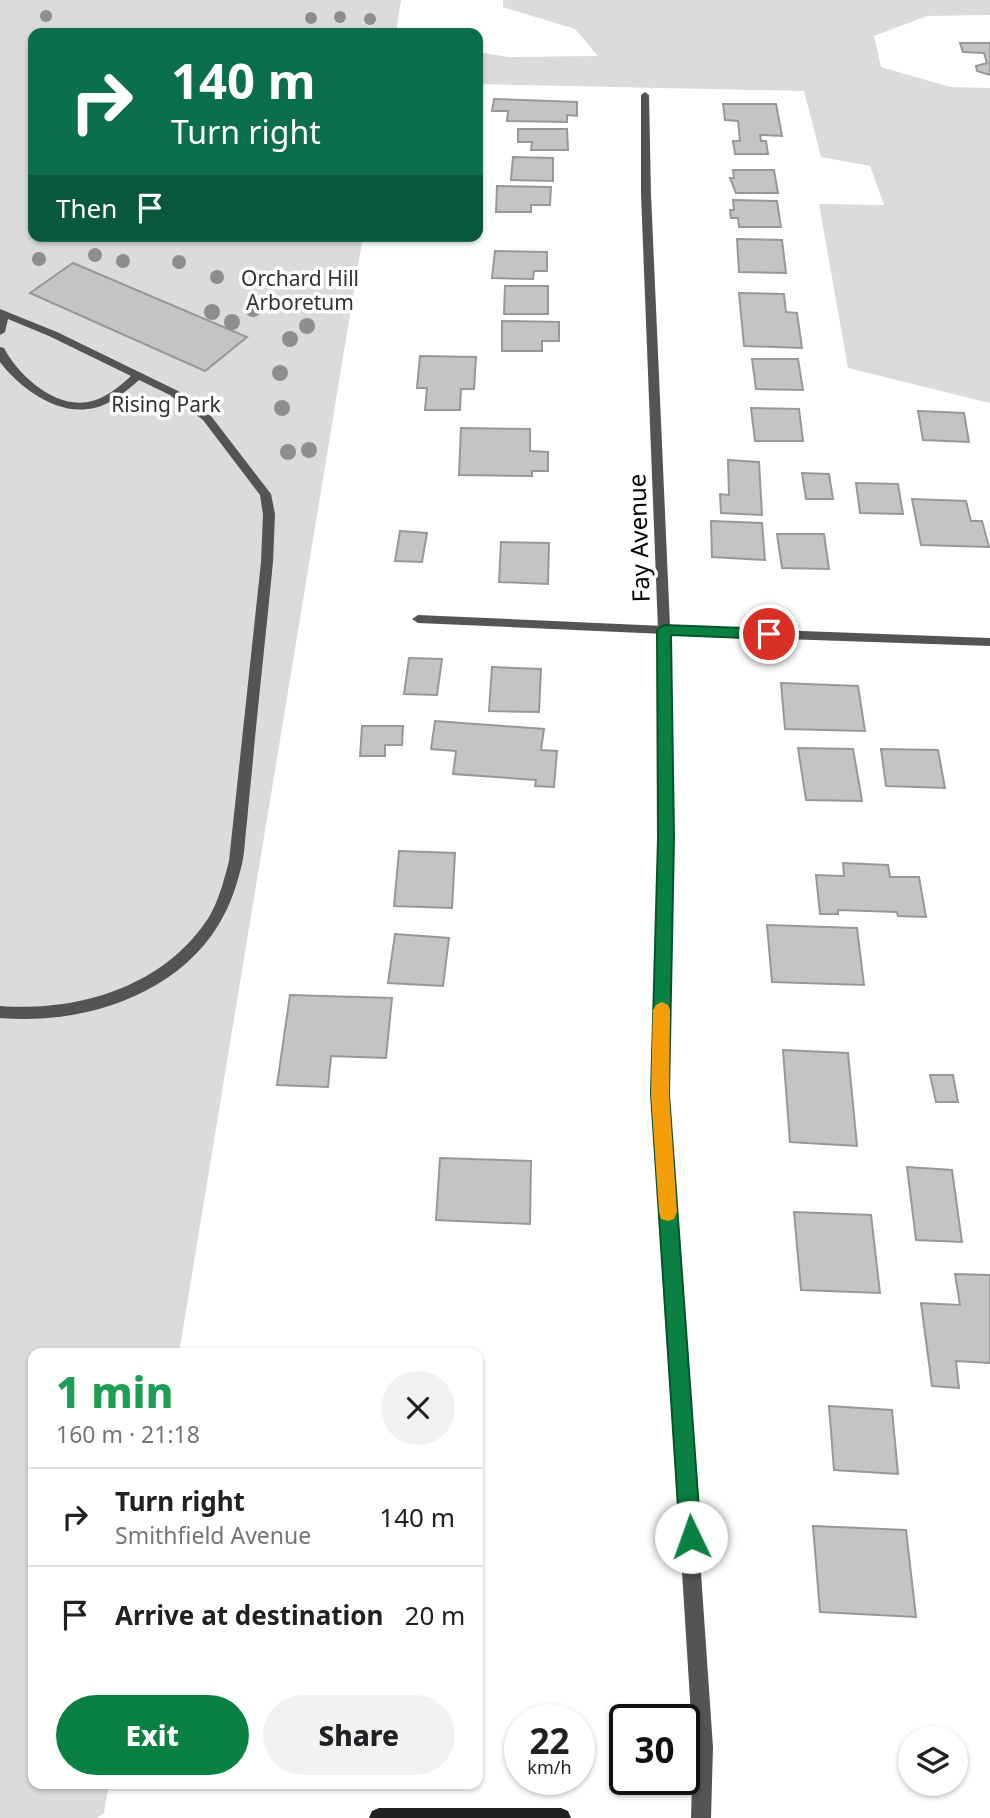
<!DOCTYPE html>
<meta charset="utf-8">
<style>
body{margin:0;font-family:"Noto Sans",sans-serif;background:#f2f2f2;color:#202124;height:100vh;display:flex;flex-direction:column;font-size:26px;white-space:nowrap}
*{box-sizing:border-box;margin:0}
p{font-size:23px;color:#757577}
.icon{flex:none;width:38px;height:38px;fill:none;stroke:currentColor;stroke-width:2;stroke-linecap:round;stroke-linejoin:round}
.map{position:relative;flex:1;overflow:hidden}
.side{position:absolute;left:28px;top:1348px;width:455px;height:441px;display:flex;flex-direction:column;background:#fff;border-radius:14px;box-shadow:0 2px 5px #0004}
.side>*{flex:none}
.top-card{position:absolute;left:28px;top:28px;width:455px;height:214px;border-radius:14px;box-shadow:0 2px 5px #0004;background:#0b6e4f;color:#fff;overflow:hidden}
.buttons{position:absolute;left:898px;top:1726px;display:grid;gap:14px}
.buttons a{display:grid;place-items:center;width:70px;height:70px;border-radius:50%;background:#fff;box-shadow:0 2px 5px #0004;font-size:35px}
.speed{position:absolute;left:504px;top:1704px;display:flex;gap:14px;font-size:35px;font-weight:700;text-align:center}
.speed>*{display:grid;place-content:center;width:91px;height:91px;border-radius:50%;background:#fff;box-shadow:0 2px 5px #0004;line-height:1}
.speed small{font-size:18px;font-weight:400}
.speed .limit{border:4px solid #111;border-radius:10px;background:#fff;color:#111}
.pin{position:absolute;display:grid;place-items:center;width:60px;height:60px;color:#fff;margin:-30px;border:4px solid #fff;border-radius:50%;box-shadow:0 2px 7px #0007}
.me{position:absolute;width:77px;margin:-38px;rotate:357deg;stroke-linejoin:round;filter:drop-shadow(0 0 5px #0008)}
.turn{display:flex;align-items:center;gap:24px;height:147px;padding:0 28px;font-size:32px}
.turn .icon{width:91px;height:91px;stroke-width:2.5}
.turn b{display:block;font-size:49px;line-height:60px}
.then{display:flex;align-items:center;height:66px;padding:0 28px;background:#0003;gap:14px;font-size:26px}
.round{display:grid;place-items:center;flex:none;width:74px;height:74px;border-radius:37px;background:#f2f2f2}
.head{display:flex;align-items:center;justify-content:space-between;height:119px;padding:0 28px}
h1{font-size:42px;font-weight:800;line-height:52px;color:#1e9e55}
.button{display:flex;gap:14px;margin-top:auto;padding:14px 28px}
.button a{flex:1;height:80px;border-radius:42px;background:#0b8043;color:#fff;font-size:28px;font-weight:800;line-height:80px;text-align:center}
.button a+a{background:#f2f2f2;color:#202124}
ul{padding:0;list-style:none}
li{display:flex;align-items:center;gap:21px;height:98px;padding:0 28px;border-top:2px solid #e0e0e0}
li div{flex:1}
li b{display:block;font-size:26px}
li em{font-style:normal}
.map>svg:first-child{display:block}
</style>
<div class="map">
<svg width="990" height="1818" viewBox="0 0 990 1818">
<rect width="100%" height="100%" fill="#fff"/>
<g fill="#dbdbdb">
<polygon points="0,0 401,0 396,33 33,33 33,236 363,236 179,1353 33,1353 33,1783 109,1783 104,1813 97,1818 0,1818"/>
<polygon points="503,0 990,0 990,15 927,16 874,36 881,67 950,87 990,88 990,403 848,368 819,204 884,205 870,166 821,157 804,91 478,84 478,52 508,57 598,56 575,29 503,7"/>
</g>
<g fill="#c4c4c4" stroke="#989898" stroke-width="2">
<polygon points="960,43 990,43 990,75 977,71 976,66 987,63 984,53 963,52"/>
<polygon points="494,99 577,102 577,116 567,115 567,122 507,121 508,111 492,111"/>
<polygon points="723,104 776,104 782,136 760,135 761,141 766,141 768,154 735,154 733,141 740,141 738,121 725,120"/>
<polygon points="518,129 567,129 568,150 531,150 532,142 518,142"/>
<polygon points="513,157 553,158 553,181 511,180"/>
<polygon points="733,170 774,170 778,193 736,193 730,178 734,178"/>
<polygon points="497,186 551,187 550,205 531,205 531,212 496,212"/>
<polygon points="733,200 777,201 781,227 739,227 738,218 731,218 730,210 734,210"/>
<polygon points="737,239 782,240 786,273 739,272"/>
<polygon points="495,251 547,252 547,271 534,271 533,279 492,278"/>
<polygon points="73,263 247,337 205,371 30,293"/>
<polygon points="505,286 548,286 548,314 504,314"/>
<polygon points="739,293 784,294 786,312 797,313 802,348 744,346"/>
<polygon points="502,321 559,322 559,341 542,341 542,351 502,351"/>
<polygon points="420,356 476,357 474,389 461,389 460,410 425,410 427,388 417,388"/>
<polygon points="752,359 798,359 803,390 756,389"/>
<polygon points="751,408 799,409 803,441 755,441"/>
<polygon points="918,411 964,413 969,442 923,440"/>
<polygon points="461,428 530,429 530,451 548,452 548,471 532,471 532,476 459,475"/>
<polygon points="728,460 759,462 762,515 721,513 720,494 729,495"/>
<polygon points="802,473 829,474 833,499 806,499"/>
<polygon points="856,483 898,484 903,514 860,513"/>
<polygon points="912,499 966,501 971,521 982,521 989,547 921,545"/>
<polygon points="711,521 762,523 765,560 712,557"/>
<polygon points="400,531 427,533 422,562 395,561"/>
<polygon points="777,534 824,534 829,569 782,568"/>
<polygon points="501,542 549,543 548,584 499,582"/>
<polygon points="409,658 442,659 437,695 404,694"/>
<polygon points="492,667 541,669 539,712 489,711"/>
<polygon points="781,683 858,686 865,731 785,729"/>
<polygon points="435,721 544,729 541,750 557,751 554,787 535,786 536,780 453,774 456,751 431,749"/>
<polygon points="362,726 403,726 402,745 385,745 385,756 360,756"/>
<polygon points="798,748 853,749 862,801 806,800"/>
<polygon points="881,749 938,750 945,788 886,786"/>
<polygon points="399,851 455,853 452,908 394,906"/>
<polygon points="843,863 888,865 890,877 919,877 926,917 898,916 897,912 838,910 838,914 820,914 816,875 844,876"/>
<polygon points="767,925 857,928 864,985 772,982"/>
<polygon points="395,934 449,938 443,986 388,983"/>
<polygon points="290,995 392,998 386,1058 331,1056 328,1087 277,1085"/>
<polygon points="783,1050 848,1053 857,1146 790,1142"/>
<polygon points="930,1075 953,1075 958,1102 936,1102"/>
<polygon points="440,1158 531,1161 530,1224 436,1220"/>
<polygon points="907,1167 952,1170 962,1242 916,1240"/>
<polygon points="794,1212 871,1215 880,1293 801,1290"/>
<polygon points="955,1274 990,1275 990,1363 956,1361 959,1388 932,1386 921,1303 960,1305"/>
<polygon points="829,1406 892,1410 898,1474 834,1470"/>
<polygon points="813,1526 906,1530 916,1617 820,1612"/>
</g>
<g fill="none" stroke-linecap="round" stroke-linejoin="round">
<g fill="#545454" fill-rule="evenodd">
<path d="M0,309l57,23 121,59 33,25 60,78 4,20 -2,48c-6,62 -13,124 -19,186 -2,25 -5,49 -7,74 -2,14 -2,29 -5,42 -5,21 -12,42 -23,60 -44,73 -139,101 -219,94v-12c78,6 164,-19 209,-89 10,-17 15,-37 20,-56l32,-299 2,-48 -3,-19 -57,-75 -33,-25 -31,-15c-15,13 -31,27 -51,29 -34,5 -70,-23 -88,-47v-15l4,1c14,27 50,60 84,54 17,-3 31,-15 43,-26l-82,-40 -41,-17 -3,13 -5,3z"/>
<polygon points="418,615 664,626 670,630 664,634 418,623 412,619"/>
</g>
<polygon fill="#545454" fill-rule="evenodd" points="645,92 649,95 651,194 670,626 990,638 990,646 670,635 673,838 668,1094 713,1747 711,1818 691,1818 693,1747 652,1094 659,838 658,630 641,194 641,95"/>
<polygon fill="#212121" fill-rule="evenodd" points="379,1808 561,1808 568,1811 571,1818 369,1818 372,1811"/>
</g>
<g fill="#8e8e8e">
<circle cx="46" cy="16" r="6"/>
<circle cx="340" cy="17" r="6"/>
<circle cx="311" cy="18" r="6"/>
<circle cx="370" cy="19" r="6"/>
<circle cx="95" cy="255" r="7"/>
<circle cx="39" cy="259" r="7"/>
<circle cx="123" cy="261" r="7"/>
<circle cx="179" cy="262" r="7"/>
<circle cx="217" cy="277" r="7"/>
<circle cx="253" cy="309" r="8"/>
<circle cx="212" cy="312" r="8"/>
<circle cx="232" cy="322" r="8"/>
<circle cx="307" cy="326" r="8"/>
<circle cx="290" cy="339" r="8"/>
<circle cx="280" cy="373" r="8"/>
<circle cx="282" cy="408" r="8"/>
<circle cx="309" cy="450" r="8"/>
<circle cx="288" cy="452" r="8"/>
</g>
<polygon fill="#0b8043" stroke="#07532c" stroke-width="2" points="664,625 769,629 776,634 769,639 671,635 674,838 669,1094 701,1537 698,1545 691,1548 683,1545 680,1537 651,1094 658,838 657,630"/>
<polygon fill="#f59e0b" points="662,1002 668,1005 670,1010 669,1094 677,1212 674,1219 668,1221 661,1219 659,1212 651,1094 653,1010 656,1005"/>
<g text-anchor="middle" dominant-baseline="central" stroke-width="7" stroke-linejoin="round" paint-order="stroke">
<g font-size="21" fill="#323232" stroke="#fff">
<text x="300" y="278">Orchard Hill<tspan x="300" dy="24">Arboretum</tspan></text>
<text x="166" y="404">Rising Park</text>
</g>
<g font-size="24" fill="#000" stroke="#fff">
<text transform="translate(638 538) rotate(-92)">Fay Avenue</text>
</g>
</g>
</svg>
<div class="buttons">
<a><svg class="icon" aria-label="layers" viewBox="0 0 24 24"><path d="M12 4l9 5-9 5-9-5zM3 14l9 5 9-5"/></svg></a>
</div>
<div class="speed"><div>22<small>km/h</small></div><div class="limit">30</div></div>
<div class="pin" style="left:769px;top:634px;background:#d93025"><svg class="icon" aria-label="arrive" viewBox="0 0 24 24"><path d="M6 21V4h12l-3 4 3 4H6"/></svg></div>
<svg class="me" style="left:691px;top:1537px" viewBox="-20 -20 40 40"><circle r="19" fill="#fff"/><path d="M0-13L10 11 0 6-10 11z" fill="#0b8043"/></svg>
<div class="top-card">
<div class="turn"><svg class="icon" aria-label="right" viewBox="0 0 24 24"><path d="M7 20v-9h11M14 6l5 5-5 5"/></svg><div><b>140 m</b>Turn right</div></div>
<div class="then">Then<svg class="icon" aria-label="arrive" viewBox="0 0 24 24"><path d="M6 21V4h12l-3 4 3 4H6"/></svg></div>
</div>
<section class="side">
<div class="head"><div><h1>1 min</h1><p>160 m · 21:18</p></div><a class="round"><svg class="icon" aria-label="close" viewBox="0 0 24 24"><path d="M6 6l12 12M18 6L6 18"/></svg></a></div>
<ul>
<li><svg class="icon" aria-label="right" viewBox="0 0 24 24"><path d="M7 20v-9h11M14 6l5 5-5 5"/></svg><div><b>Turn right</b><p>Smithfield Avenue</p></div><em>140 m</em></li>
<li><svg class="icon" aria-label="arrive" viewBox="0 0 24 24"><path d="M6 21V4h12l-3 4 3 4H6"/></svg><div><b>Arrive at destination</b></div><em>20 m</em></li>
</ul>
<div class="button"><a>Exit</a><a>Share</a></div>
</section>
</div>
